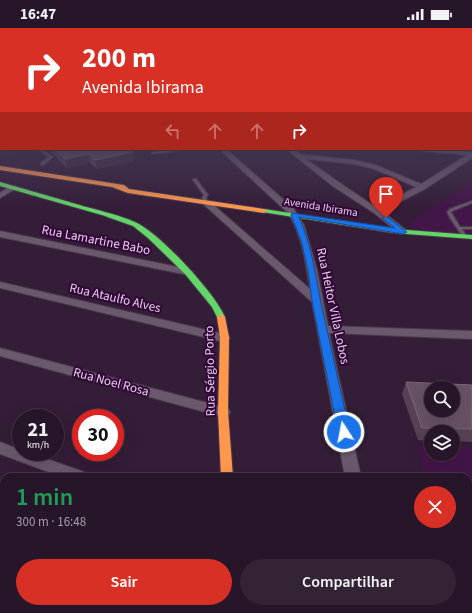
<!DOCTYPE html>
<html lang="pt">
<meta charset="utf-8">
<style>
body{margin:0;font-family:"Source Sans 3",sans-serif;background:#332335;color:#f1f3f6;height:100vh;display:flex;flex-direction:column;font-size:15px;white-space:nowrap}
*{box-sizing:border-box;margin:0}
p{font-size:13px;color:#a49fa8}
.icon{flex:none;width:22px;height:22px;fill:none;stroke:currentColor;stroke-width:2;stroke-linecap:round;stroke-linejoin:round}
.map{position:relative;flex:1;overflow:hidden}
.panel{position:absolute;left:0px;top:445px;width:472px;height:140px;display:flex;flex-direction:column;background:#271629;border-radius:12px 12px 0 0;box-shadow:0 4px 16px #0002,0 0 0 1px #433546}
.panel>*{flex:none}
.banner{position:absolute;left:0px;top:0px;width:472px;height:122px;box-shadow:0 4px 16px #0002,0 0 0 1px #433546;background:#d93025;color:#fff;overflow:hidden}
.fabs{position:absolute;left:424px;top:353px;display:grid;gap:8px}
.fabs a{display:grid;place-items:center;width:36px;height:36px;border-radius:50%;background:#271629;box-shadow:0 4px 16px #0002,0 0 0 1px #433546;font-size:20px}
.speed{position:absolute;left:12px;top:381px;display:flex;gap:8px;font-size:20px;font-weight:700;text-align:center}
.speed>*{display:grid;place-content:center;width:52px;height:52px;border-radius:50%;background:#271629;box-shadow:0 4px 16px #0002,0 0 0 1px #433546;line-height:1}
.speed small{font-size:10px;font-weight:400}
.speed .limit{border:6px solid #d22;background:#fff;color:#111}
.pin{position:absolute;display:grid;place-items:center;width:34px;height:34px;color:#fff;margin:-41px -17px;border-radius:50% 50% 50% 0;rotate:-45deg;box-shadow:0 0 4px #0007}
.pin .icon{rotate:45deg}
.me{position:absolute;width:44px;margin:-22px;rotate:349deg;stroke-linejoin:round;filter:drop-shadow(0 0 3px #0008)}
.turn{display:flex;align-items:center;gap:14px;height:84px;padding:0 16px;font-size:18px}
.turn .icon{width:52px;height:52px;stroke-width:2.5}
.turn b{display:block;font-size:28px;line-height:34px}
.lanes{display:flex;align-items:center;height:38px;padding:0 16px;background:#0003;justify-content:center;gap:20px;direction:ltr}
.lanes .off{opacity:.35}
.round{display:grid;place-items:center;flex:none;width:42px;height:42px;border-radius:21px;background:#332335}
.overview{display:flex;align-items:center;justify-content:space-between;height:68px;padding:0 16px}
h1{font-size:24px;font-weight:600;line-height:30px;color:#1e9e55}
.cta{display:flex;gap:8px;margin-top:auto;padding:8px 16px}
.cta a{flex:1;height:46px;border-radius:24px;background:#d93025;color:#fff;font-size:16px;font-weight:600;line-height:46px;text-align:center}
.cta a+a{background:#332335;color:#f1f3f6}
.status{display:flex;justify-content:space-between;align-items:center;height:28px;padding:0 20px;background:#271629;direction:ltr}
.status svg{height:11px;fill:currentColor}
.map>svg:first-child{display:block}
</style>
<div class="status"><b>16:47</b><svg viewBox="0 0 49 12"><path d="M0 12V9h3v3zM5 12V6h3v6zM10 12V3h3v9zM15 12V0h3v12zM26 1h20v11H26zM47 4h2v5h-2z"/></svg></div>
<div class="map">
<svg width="472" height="585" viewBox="0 0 472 585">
<rect width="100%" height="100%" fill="#341d37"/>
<g fill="#421648">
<polygon points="472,154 472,206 446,205 412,200 410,195 413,192"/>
<polygon points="417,417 431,418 431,426 453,426 453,418 472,419 472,518 468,518 468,449 425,449"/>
</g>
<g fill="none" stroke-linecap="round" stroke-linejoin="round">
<g stroke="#4b384e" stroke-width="2.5">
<g id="lane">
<polygon points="37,121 41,121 53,129 43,137 41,137 41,135 49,129"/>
<polygon points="176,121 185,121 183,122 153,126 151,125 153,124"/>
<polygon points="194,151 196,151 208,167 206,170 208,175 207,176 204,175 202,170 204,167 193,152"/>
<polygon points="472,173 472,175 452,183 451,184 460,199 472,199 472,201 462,201 467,209 465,210 463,209 450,190 447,184 450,181"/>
</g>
</g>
<g stroke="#4b384e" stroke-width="2">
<g id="street">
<rect x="471" y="106" width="1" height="4"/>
<path d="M219,121h7l68,60 10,16 13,45 11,56 144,5v8l-143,-6 32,144h-16l-33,-175 -110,-99 1,-2h6l101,88c-4,-25 -8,-54 -22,-76z"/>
<path d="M286,121h7l7,5 54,6 22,5 45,19 46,-29 -48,-4 -3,-2h24l32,3v6l-47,31 -43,22 24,19 1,2 -1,2h-6l-26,-21 -40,-26zM306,131l48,5 20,5 42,18 -39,21 -37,-25z"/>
<polygon points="10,158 16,158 17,160 0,170 0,165"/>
<polygon points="0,203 188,241 193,244 188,247 0,209"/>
<polygon points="0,254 224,306 228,307 230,310 228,313 224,314 0,260"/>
<polygon points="0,320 223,379 228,380 230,384 228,388 223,389 0,328"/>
<polygon points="0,414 21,422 21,424 27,424 84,444 87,449 62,449 0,426"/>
<polygon points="8,581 29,581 28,585 7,585"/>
</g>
</g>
<g stroke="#4b384e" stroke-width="2">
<g id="fast">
<path d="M0,154c25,7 51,15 76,22 20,6 41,10 61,19 24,12 77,69 88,94l-1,2h-6l-6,-12 -27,-33 -37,-36 -15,-12 -31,-11 -102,-29z"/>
<polygon points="264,181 394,201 472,207 472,211 394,205 262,184 261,183"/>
</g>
</g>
<g stroke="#4b384e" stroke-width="2">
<g id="slow">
<polygon points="0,138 124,157 129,161 264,181 267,183 264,185 128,165 112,159 0,142"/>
<polygon points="221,286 225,289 229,309 228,384 233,449 221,449 218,384 220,309 217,289"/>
</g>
</g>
<use href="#lane" fill="#6a586c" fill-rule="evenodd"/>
<use href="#street" fill="#6a586c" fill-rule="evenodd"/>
<use href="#fast" fill="#63d668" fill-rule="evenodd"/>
<use href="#slow" fill="#ff974d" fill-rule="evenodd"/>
</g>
<g fill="#574255">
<polygon points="48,121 129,121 134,133 97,141 90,135 67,140"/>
<polygon points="406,354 472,357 472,414 453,413 453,404 431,404 431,413 418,412 402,366"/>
</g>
<g fill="#422d42">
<polygon points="133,124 134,133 97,141 95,132"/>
<polygon points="89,126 90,135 67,140 65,131"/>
</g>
<g fill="#675265" stroke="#7b657a" fill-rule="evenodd">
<polygon points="55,121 129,121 133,124 95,132 89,126 65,131"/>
<path d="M406,354l66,3v44l-50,-1zM431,360h22v22h-22z"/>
</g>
<linearGradient id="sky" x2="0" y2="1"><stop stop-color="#1d101e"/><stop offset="0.55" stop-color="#4a405e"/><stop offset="1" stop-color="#4a405e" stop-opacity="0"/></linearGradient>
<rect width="472" height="181" fill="url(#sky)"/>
<path fill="#1a73e8" stroke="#114b97" d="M292,185l103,15 -12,-9 -1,-1 4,-2 21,16 -4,2 -104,-17c13,30 16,56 22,86 10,44 19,86 29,129l-2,4 -4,1 -4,-1 -2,-4 -26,-131 -4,-31 -7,-30 -10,-25z"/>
<g text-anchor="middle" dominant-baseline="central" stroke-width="4" stroke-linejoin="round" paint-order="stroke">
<g font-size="11" fill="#e8ceeb" stroke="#310738">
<text transform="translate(321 179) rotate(9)">Avenida Ibirama</text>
</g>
<g font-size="13" fill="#e8ceeb" stroke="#310738">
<text transform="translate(96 212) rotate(11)">Rua Lamartine Babo</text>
<text transform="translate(115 270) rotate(13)">Rua Ataulfo Alves</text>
<text transform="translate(333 278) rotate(78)">Rua Heitor Villa Lobos</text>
<text transform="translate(210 343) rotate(-91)">Rua Sérgio Porto</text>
<text transform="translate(111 354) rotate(15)">Rua Noel Rosa</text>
</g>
</g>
</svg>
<div class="fabs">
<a><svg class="icon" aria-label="search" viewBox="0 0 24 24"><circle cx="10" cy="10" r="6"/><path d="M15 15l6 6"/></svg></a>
<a><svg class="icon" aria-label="layers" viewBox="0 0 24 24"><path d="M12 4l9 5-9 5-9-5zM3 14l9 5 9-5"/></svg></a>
</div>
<div class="speed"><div>21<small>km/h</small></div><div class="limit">30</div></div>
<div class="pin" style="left:386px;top:190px;background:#d93025"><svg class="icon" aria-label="arrive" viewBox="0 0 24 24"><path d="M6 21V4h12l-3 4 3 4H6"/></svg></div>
<svg class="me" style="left:344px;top:404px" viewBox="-20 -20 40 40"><circle r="17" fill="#1a73e8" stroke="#fff" stroke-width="3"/><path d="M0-11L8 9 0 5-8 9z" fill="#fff"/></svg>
<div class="banner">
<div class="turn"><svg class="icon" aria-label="right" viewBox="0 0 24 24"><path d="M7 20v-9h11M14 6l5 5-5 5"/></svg><div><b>200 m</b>Avenida Ibirama</div></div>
<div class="lanes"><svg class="icon off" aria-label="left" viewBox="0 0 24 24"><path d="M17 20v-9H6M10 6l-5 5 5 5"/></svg><svg class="icon off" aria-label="ahead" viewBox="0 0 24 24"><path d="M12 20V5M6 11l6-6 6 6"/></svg><svg class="icon off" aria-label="ahead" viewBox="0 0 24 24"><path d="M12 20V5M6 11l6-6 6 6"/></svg><svg class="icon" aria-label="right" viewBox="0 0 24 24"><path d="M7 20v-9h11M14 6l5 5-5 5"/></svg></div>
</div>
<section class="panel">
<div class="overview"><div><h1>1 min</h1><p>300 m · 16:48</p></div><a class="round" style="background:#d93025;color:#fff"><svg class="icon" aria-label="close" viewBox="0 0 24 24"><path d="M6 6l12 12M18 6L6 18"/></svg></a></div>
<div class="cta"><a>Sair</a><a>Compartilhar</a></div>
</section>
</div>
